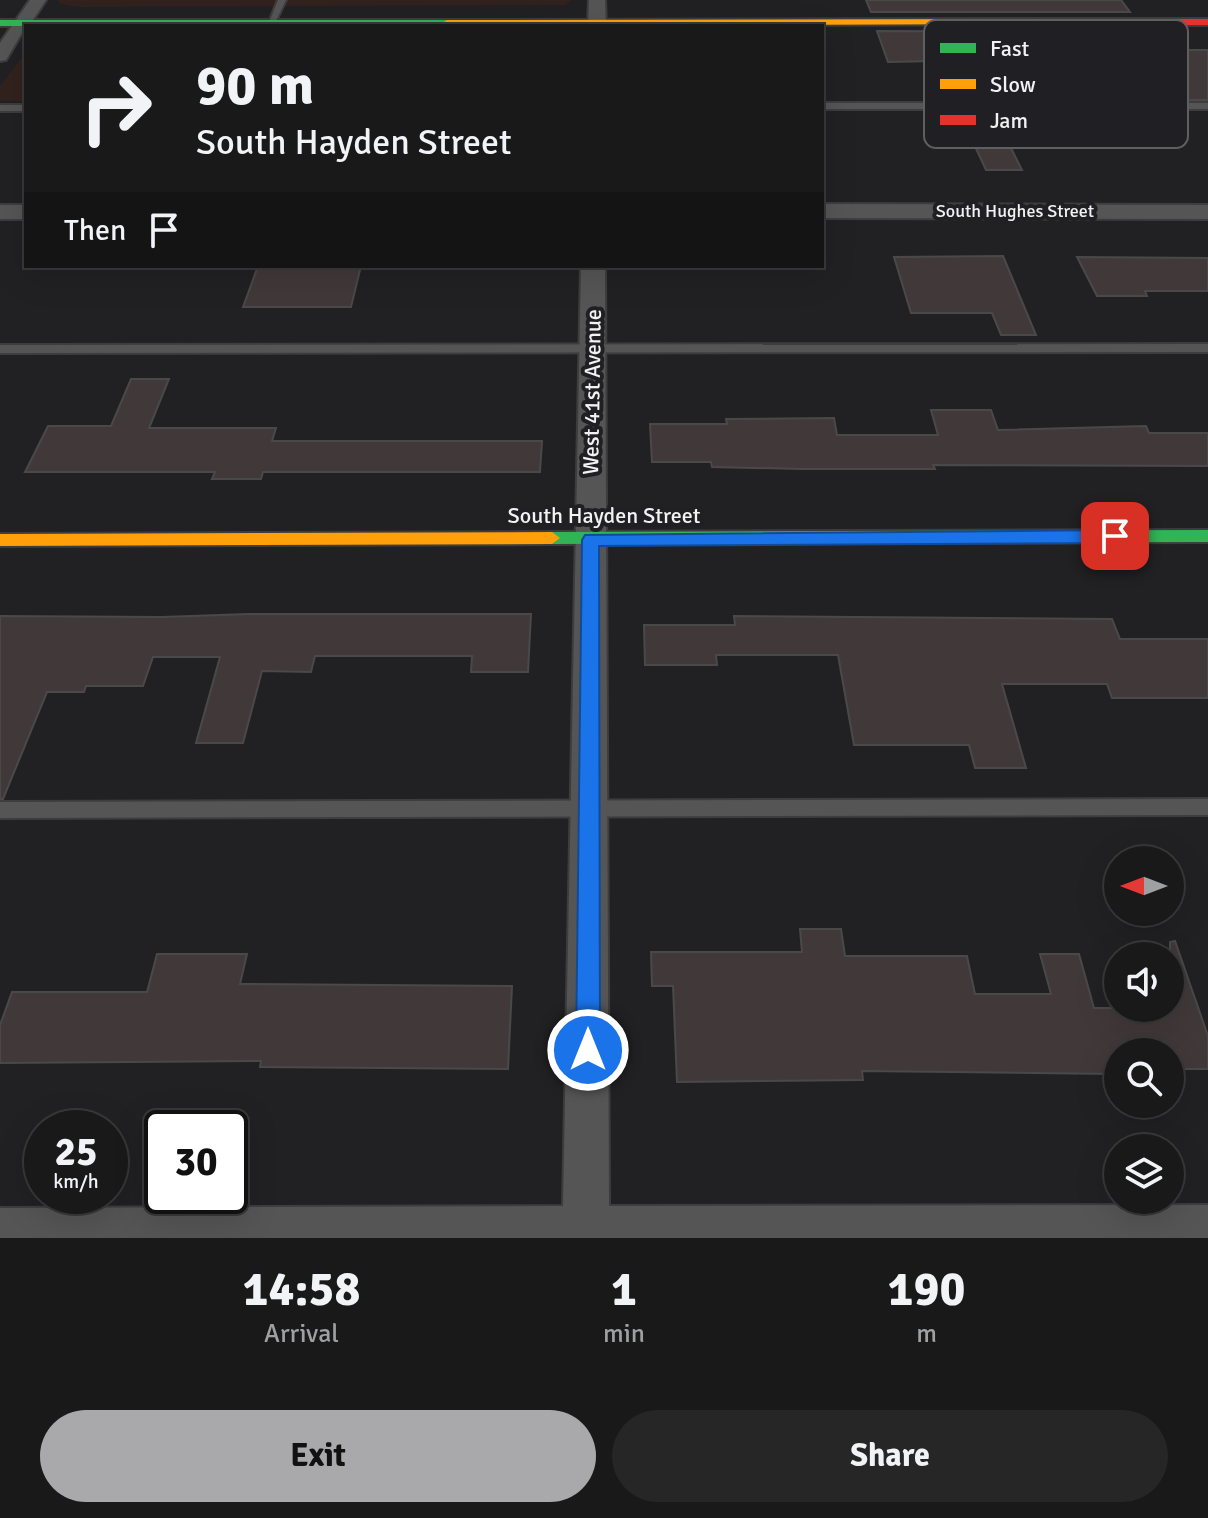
<!DOCTYPE html>
<style>
body{margin:0;font-family:Signika,sans-serif;background:#262627;color:#f1f3f6;height:100vh;display:flex;flex-direction:column;font-size:30px;white-space:nowrap}
*{box-sizing:border-box;margin:0}
p{font-size:26px;color:#9fa0a2}
.icon{flex:none;width:44px;height:44px;fill:none;stroke:currentColor;stroke-width:2;stroke-linecap:round;stroke-linejoin:round}
.map{position:relative;height:1238px;overflow:hidden}
.side{display:flex;flex-direction:column;background:#19191a;flex:1}
.side>*{flex:none}
.top-card{position:absolute;left:24px;top:24px;width:800px;height:244px;border-radius:0px;box-shadow:0 8px 32px #0002,0 0 0 2px #373839;background:#19191a;color:#f1f3f6;overflow:hidden}
.needle{width:52px;rotate:270deg}
.controls{position:absolute;left:1104px;top:846px;display:grid;gap:16px}
.controls a{display:grid;place-items:center;width:80px;height:80px;border-radius:50%;background:#19191a;box-shadow:0 8px 32px #0002,0 0 0 2px #373839;font-size:40px}
.speed{position:absolute;left:24px;top:1110px;display:flex;gap:16px;font-size:40px;font-weight:700;text-align:center}
.speed>*{display:grid;place-content:center;width:104px;height:104px;border-radius:50%;background:#19191a;box-shadow:0 8px 32px #0002,0 0 0 2px #373839;line-height:1}
.speed small{font-size:20px;font-weight:400}
.speed .limit{border:4px solid #111;border-radius:12px;background:#fff;color:#111}
.pin{position:absolute;display:grid;place-items:center;width:68px;height:68px;color:#fff;margin:-34px;border-radius:16px;box-shadow:0 4px 12px #0006}
.me{position:absolute;width:88px;margin:-44px;rotate:0deg;stroke-linejoin:round;filter:drop-shadow(0 0 6px #0008)}
.turn{display:flex;align-items:center;gap:28px;height:168px;padding:0 40px;font-size:36px}
.turn .icon{width:104px;height:104px;stroke-width:2.5}
.turn b{display:block;font-size:56px;line-height:68px}
.then{display:flex;align-items:center;height:76px;padding:0 40px;background:#0003;gap:16px;font-size:30px}
.eta{display:flex;justify-content:space-evenly;align-items:center;height:136px;text-align:center}
.eta b{font-size:48px;font-weight:700;line-height:56px}
.cta{display:flex;gap:16px;margin-top:auto;padding:16px 40px}
.cta a{flex:1;height:92px;border-radius:48px;background:#a9a8ab;color:#111;font-size:32px;font-weight:700;line-height:92px;text-align:center}
.cta a+a{background:#262627;color:#f1f3f6}
.map>svg:first-child{display:block}
</style>
<div class="map">
<svg width="1208" height="1238" viewBox="0 0 1208 1238">
<rect width="100%" height="100%" fill="#212123"/>
<g fill="#32221e">
<polygon points="58,0 572,0 566,5 77,7 60,4"/>
<polygon points="26,52 26,101 0,101 0,86"/>
</g>
<g fill="#413939" stroke="#4a494a" stroke-width="2">
<polygon points="866,0 1121,0 1130,12 871,12"/>
<polygon points="877,31 1145,32 1159,50 1208,50 1208,100 1179,100 1157,70 1039,68 1034,59 888,62"/>
<polygon points="972,140 1007,140 1022,170 986,170"/>
<polygon points="1003,256 1036,335 1001,335 992,313 911,313 894,257"/>
<polygon points="1077,257 1208,258 1208,291 1145,291 1147,296 1097,296"/>
<polygon points="258,266 361,266 351,307 243,307"/>
<polygon points="131,379 169,379 149,428 276,428 272,441 542,441 540,472 263,472 261,479 212,479 215,472 25,472 48,426 111,426"/>
<polygon points="931,410 991,410 998,430 1146,426 1149,433 1208,433 1208,466 933,465 935,469 802,469 712,467 711,462 652,462 650,424 727,424 726,419 834,418 837,435 938,435"/>
<polygon points="248,614 531,614 528,672 471,672 472,656 315,656 311,672 262,671 243,743 196,743 220,657 153,657 143,686 86,686 84,692 47,692 3,799 0,799 0,616 162,617"/>
<polygon points="734,616 1112,619 1120,639 1208,639 1208,698 1112,698 1107,684 1002,684 1026,768 975,768 969,745 854,745 838,655 716,655 717,665 645,665 644,625 735,625"/>
<polygon points="800,929 841,929 845,956 967,956 975,994 1051,994 1040,954 1079,954 1094,1008 1170,1008 1170,942 1175,941 1208,1036 1208,1069 1170,1069 1170,1052 1118,1052 1118,1069 1112,1069 1113,1074 862,1071 863,1080 677,1082 673,986 652,986 651,952 802,952"/>
<polygon points="157,954 247,954 240,984 512,986 508,1069 260,1067 261,1061 0,1063 0,1025 12,992 147,992"/>
</g>
<g fill="none" stroke-linecap="round" stroke-linejoin="round">
<g stroke="#3d3c3e" stroke-width="4">
<g id="lane">
<polygon points="278,0 286,0 274,25 268,25"/>
<rect x="822" y="103" width="386" height="6"/>
<rect x="0" y="105" width="26" height="6"/>
<polygon points="1208,344 1208,352 0,353 0,345"/>
<polygon points="1208,799 1208,815 0,818 0,802"/>
</g>
</g>
<g stroke="#3d3c3e" stroke-width="4">
<g id="street">
<polygon points="30,0 46,0 29,26 26,26 6,60 0,61 0,43"/>
<polygon points="589,0 605,0 606,26 588,26"/>
<polygon points="822,204 1208,205 1208,219 822,218"/>
<rect x="0" y="205" width="26" height="14"/>
<polygon points="581,266 605,266 609,1206 1208,1205 1208,1238 0,1238 0,1208 563,1206"/>
</g>
</g>
<g stroke="#3d3c3e" stroke-width="4">
<g id="fast">
<polygon points="0,20 447,20 452,23 447,26 0,26"/>
<polygon points="1208,530 1208,542 552,544 544,538 552,532"/>
</g>
</g>
<g stroke="#3d3c3e" stroke-width="4">
<g id="slow">
<polygon points="1041,19 1044,20 1044,24 447,26 442,23 447,20"/>
<polygon points="552,532 560,538 552,544 0,546 0,534"/>
</g>
</g>
<g stroke="#3d3c3e" stroke-width="4">
<polygon id="jam" points="1208,19 1208,25 1041,25 1036,22 1041,19"/>
</g>
<use href="#lane" fill="#555556" fill-rule="evenodd"/>
<use href="#street" fill="#555556" fill-rule="evenodd"/>
<use href="#fast" fill="#30b455" fill-rule="evenodd"/>
<use href="#slow" fill="#ff9f0a" fill-rule="evenodd"/>
<use href="#jam" fill="#e5322d" fill-rule="evenodd"/>
</g>
<polygon fill="#1a73e8" stroke="#114b97" stroke-width="2" points="1115,530 1124,536 1115,543 599,546 600,1050 597,1058 588,1062 579,1058 576,1050 582,540 585,535"/>
<g text-anchor="middle" dominant-baseline="central" stroke-width="8" stroke-linejoin="round" paint-order="stroke">
<g font-size="18" fill="#f2f1f4" stroke="#202024">
<text x="1015" y="211">South Hughes Street</text>
</g>
<g font-size="22" fill="#f2f1f4" stroke="#202024">
<text transform="translate(592 392) rotate(-89)">West 41st Avenue</text>
<text x="604" y="515">South Hayden Street</text>
</g>
</g>
<rect x="924" y="20" width="264" height="128" rx="12" fill="#202024" stroke="#5f5f62" stroke-width="2"/>
<rect x="940" y="43" width="36" height="10" fill="#30b455"/>
<rect x="940" y="79" width="36" height="10" fill="#ff9f0a"/>
<rect x="940" y="115" width="36" height="10" fill="#e5322d"/>
<g font-size="22" fill="#f2f1f4">
<text x="990" y="56">Fast</text>
<text x="990" y="92">Slow</text>
<text x="990" y="128">Jam</text>
</g>
</svg>
<div class="controls">
<a><svg class="needle" viewBox="-14 -14 28 28"><path d="M0-13l5 13h-10z" fill="#e53935"/><path d="M0 13l5-13h-10z" fill="#9fa0a2"/></svg></a>
<a><svg class="icon" aria-label="sound" viewBox="0 0 24 24"><path d="M4 9h4l5-4v14l-5-4H4zM17 9q2 3 0 6"/></svg></a>
<a><svg class="icon" aria-label="search" viewBox="0 0 24 24"><circle cx="10" cy="10" r="6"/><path d="M15 15l6 6"/></svg></a>
<a><svg class="icon" aria-label="layers" viewBox="0 0 24 24"><path d="M12 4l9 5-9 5-9-5zM3 14l9 5 9-5"/></svg></a>
</div>
<div class="speed"><div>25<small>km/h</small></div><div class="limit">30</div></div>
<div class="pin" style="left:1115px;top:536px;background:#d93025"><svg class="icon" aria-label="arrive" viewBox="0 0 24 24"><path d="M6 21V4h12l-3 4 3 4H6"/></svg></div>
<svg class="me" style="left:588px;top:1050px" viewBox="-20 -20 40 40"><circle r="17" fill="#1a73e8" stroke="#fff" stroke-width="3"/><path d="M0-11L8 9 0 5-8 9z" fill="#fff"/></svg>
<div class="top-card">
<div class="turn"><svg class="icon" aria-label="right" viewBox="0 0 24 24"><path d="M7 20v-9h11M14 6l5 5-5 5"/></svg><div><b>90 m</b>South Hayden Street</div></div>
<div class="then">Then<svg class="icon" aria-label="arrive" viewBox="0 0 24 24"><path d="M6 21V4h12l-3 4 3 4H6"/></svg></div>
</div>
</div>
<section class="side">
<div class="eta">
<div><b>14:58</b><p>Arrival</p></div>
<div><b>1</b><p>min</p></div>
<div><b>190</b><p>m</p></div>
</div>
<div class="cta"><a>Exit</a><a>Share</a></div>
</section>
